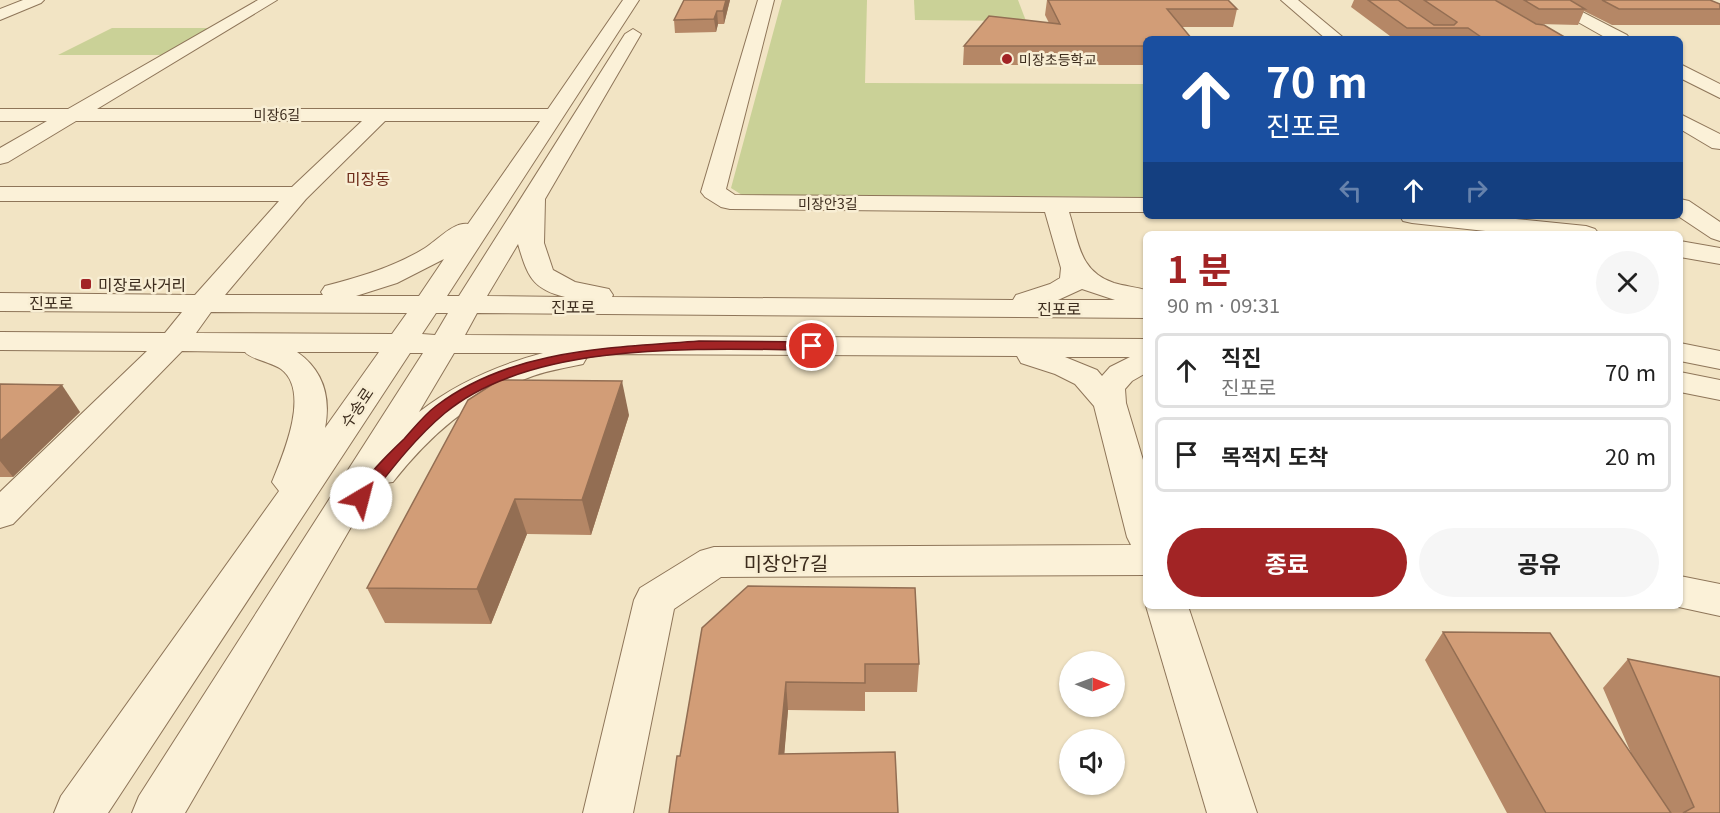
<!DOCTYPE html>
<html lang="ko">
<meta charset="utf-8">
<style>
body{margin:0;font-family:Georgia,"Noto Sans KR",serif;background:#f6f6f6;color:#222;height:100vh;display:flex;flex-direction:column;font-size:22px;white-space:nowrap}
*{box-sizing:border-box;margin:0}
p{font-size:20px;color:#767676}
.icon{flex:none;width:33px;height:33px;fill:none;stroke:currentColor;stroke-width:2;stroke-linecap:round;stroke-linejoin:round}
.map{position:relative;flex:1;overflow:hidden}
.panel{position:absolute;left:1143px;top:231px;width:540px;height:378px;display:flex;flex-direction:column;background:#fff;border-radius:9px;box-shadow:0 2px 4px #0004}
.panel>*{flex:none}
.hud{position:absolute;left:1143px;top:36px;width:540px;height:183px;border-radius:9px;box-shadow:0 2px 4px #0004;background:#1a4fa0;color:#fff;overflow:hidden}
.needle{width:39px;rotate:91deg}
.controls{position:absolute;left:1059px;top:651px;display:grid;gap:12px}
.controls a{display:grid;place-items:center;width:66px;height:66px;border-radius:50%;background:#fff;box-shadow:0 2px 4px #0004;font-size:30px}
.pin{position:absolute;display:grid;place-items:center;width:51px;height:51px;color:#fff;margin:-26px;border:3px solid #fff;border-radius:50%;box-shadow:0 2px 6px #0007}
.me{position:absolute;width:66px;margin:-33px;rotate:37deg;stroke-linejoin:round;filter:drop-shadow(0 0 4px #0008)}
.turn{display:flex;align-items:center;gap:21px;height:126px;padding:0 24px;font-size:27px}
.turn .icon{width:78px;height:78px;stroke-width:2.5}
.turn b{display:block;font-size:42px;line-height:51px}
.lanes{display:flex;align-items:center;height:57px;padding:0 24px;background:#0003;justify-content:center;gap:30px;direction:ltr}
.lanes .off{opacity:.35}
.round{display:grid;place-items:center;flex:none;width:63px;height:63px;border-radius:32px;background:#f6f6f6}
.overview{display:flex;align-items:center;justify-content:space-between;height:102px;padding:0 24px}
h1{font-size:36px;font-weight:700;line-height:45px;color:#a22425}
.cta{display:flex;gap:12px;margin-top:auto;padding:12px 24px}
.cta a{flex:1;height:69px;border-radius:36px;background:#a22425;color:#fff;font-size:24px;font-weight:700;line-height:69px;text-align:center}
.cta a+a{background:#f6f6f6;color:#222}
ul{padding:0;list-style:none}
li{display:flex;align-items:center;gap:18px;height:75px;margin:0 12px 9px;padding:0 12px;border:3px solid #e0e0e0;border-radius:9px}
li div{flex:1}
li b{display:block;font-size:22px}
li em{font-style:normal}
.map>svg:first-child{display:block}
</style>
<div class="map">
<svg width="1720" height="813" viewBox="0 0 1720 813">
<rect width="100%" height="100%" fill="#f2e4c4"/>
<g fill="#cad197">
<polygon points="782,0 867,0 865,83 1146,84 1146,197 742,195 731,188"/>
<polygon points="914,0 1018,0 1026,21 915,20"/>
<polygon points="112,28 212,28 164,55 58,55"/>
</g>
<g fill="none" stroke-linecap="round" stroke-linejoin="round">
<g stroke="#8e7559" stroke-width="2">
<g id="minor">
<polygon points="23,0 44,0 41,3 0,20 0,9"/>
<path d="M258,0h19l-180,109h451l75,-109h16l-192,296h12l166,-262 8,-5 8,5 -96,165 -1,44 9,27 22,12 34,7 4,6 -1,2 401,3 3,-5 34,-11 10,-6 1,-10 -16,-56 -315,-3 -9,-2 -16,-10 -4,-5 57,-192h16l-48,189 9,6 411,3v14h-77c10,31 10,59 45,71 10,3 21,4 32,7v28l-669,-5 -12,22 681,4v34l-14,8 -7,8 1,14 20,67v105l-425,2 -47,32 -41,204h-50l51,-213 6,-12 60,-37 14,-4 417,-2 -4,-8 -33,-131 -19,-22 -20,-10 -34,-11 -4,-7 -432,-2 2,3 -4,7c-19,4 -39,7 -58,15 -55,21 -96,57 -132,103l-17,2 -191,329h-53l7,-17 284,-443h-13l-302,460h-54l7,-17 218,-305 -7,-9c11,-27 39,-91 9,-113 -10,-7 -31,-10 -36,-17l-63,-1 -169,173 -13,4v-36l147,-141 -147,-1v-18l165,1 17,-21 -182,-1v-18l195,2 84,-94h-279v-14h292l70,-66h-286l-68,41 -8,2v-16l47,-27h-47v-12h68zM385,121h155l-72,103c-15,-2 -30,16 -43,24 -31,19 -65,29 -100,38l-4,6 2,3h-98l81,-96zM518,244c9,30 13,45 47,53l-78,-1zM444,259l-25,37h-63l41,-13zM1082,289l33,11h-57zM211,312l196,1 -15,21 -196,-1zM436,313h12l-13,22 -13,-1zM297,352h82l-54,76c6,-31 -2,-58 -28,-76zM454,353h89c-45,12 -87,30 -124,59zM1065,357h65l-20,10 -8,9 -5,-6z"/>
<polygon points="1281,0 1298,0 1345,39 1326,39"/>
<polygon points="1539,0 1559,0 1627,35 1630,39 1608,39"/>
<polygon points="1680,64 1720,84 1720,98 1680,78"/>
<polygon points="1680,114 1720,134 1720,149 1712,148 1680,129"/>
<polygon points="1680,199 1689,201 1720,222 1720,241 1711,238 1678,216"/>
<polygon points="1400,216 1485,216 1586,226 1595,229 1599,234 1513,234 1412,223 1403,221"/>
<polygon points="1680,241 1720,248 1720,264 1680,257"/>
<polygon points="1680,343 1720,351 1720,369 1680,361"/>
<polygon points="1680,372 1720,380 1720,400 1680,392"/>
<polygon points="1680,576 1720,584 1720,616 1674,606 1680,606"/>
<polygon points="1146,606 1188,606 1257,813 1207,813"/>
</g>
</g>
<use href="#minor" fill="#fbf1d8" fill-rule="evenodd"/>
</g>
<g fill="#b58766">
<polygon points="684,0 730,0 724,24 718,24 716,32 675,33 674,20"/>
<polygon points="1047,0 1228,0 1237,9 1233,27 1182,27 1146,39 1146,65 963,65 964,46 1049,23 1045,15"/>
<polygon points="1354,0 1710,0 1720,4 1720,25 1612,25 1584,11 1578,25 1539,24 1568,39 1394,39 1351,7"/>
<polygon points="0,384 80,412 13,477 0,477"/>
<polygon points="629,415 591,535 527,534 491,624 385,623 367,588"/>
<polygon points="915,588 919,664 917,692 865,692 865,711 788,710 784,754 680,756"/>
<polygon points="1443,632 1631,753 1603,688 1628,659 1720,813 1507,813 1425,660"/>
</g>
<g fill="#936e53">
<polygon points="726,0 730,0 724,24 723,11"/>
<polygon points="717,11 718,24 716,32 714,19"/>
<polygon points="622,381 629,415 591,535 582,500"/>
<polygon points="62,385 80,412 13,477 0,461 0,441"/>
<polygon points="515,499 527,534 491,624 477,589"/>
<polygon points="786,682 788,710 782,782 779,754"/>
</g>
<g fill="#d29d77" stroke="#936e53" stroke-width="1.5">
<polygon points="684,0 726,0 723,11 717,11 714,19 674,20"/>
<polygon points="1048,0 1228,0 1237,9 1167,9 1192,39 1146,39 1146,46 964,46 989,16 1060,24"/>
<polygon points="1368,0 1398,0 1434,25 1454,25 1457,22 1424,0 1495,0 1536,24 1544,25 1568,39 1484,39 1468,28 1407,28"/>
<polygon points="1524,0 1570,0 1585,9 1539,9"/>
<polygon points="1602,0 1710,0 1720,4 1720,9 1619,9"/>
<polygon points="1192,233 1252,234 1192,234"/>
<polygon points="499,380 622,381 582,500 515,499 477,589 367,588 468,400"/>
<polygon points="0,384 62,385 0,441"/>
<polygon points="748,586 915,588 919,664 865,664 865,683 786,682 779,754 895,752 898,813 669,813 677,756 680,756 702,628"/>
<polygon points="1443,632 1550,633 1671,813 1546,813"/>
<polygon points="1628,659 1720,677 1720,813 1683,813 1694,807"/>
</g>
<path fill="#a22425" stroke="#691718" stroke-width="1.5" d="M699,341l113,1 6,4 -6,4c-109,-1 -279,-10 -367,63 -30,25 -55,58 -79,89h-11l-2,-4c13,-22 32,-41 51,-59 10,-11 20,-24 32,-33 75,-57 173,-58 263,-65z"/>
<g fill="#a22425" stroke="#f8eed4" stroke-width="2">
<circle cx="1007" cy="59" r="6"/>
<rect x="80" y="278" width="12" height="12" rx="3"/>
</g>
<g text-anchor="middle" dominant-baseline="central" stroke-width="5" stroke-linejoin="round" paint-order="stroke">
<g font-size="14" fill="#3d2d1e" stroke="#f8eed4" text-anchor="start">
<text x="1019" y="59">미장초등학교</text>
</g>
<g font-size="14" fill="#3d2d1e" stroke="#f8eed4">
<text x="277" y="114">미장6길</text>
<text x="828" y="203">미장안3길</text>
</g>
<g font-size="16" fill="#6d2b1a" stroke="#f8eed4">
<text x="368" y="178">미장동</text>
</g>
<g font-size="16" fill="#3d2d1e" stroke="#f8eed4" text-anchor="start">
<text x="98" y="284">미장로사거리</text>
</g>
<g font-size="16" fill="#3d2d1e" stroke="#f8eed4">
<text x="51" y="302">진포로</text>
<text x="573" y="306">진포로</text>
<text x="1059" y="308">진포로</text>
<text transform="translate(356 407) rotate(-56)">수송로</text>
</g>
<g font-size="20" fill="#3d2d1e" stroke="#f8eed4">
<text x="786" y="562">미장안7길</text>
</g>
</g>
</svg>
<div class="controls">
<a><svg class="needle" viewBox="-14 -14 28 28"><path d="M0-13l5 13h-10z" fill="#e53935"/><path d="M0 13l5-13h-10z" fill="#767676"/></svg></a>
<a><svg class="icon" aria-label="sound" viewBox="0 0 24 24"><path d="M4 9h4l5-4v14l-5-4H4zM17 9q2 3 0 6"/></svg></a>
</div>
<div class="pin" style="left:812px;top:346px;background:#d93025"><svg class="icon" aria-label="arrive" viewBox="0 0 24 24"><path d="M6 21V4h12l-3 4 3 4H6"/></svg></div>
<svg class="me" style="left:361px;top:498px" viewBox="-20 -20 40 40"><circle r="19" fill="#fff"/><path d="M0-13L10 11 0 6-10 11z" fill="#a22425"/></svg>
<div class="hud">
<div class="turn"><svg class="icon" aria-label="ahead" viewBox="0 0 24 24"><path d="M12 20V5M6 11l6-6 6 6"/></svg><div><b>70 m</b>진포로</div></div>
<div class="lanes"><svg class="icon off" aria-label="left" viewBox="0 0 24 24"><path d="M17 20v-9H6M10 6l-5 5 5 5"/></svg><svg class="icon" aria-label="ahead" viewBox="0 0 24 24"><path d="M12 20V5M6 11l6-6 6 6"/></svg><svg class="icon off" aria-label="right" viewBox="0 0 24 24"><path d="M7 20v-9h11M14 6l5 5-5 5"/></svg></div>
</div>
<section class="panel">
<div class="overview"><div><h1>1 분</h1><p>90 m · 09:31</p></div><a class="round"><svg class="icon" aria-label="close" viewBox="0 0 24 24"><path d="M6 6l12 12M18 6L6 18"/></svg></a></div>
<ul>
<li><svg class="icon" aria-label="ahead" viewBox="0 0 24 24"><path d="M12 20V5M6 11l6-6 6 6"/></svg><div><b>직진</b><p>진포로</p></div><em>70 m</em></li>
<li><svg class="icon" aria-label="arrive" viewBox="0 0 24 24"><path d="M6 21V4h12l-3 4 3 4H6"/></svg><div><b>목적지 도착</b></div><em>20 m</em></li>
</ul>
<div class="cta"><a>종료</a><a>공유</a></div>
</section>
</div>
